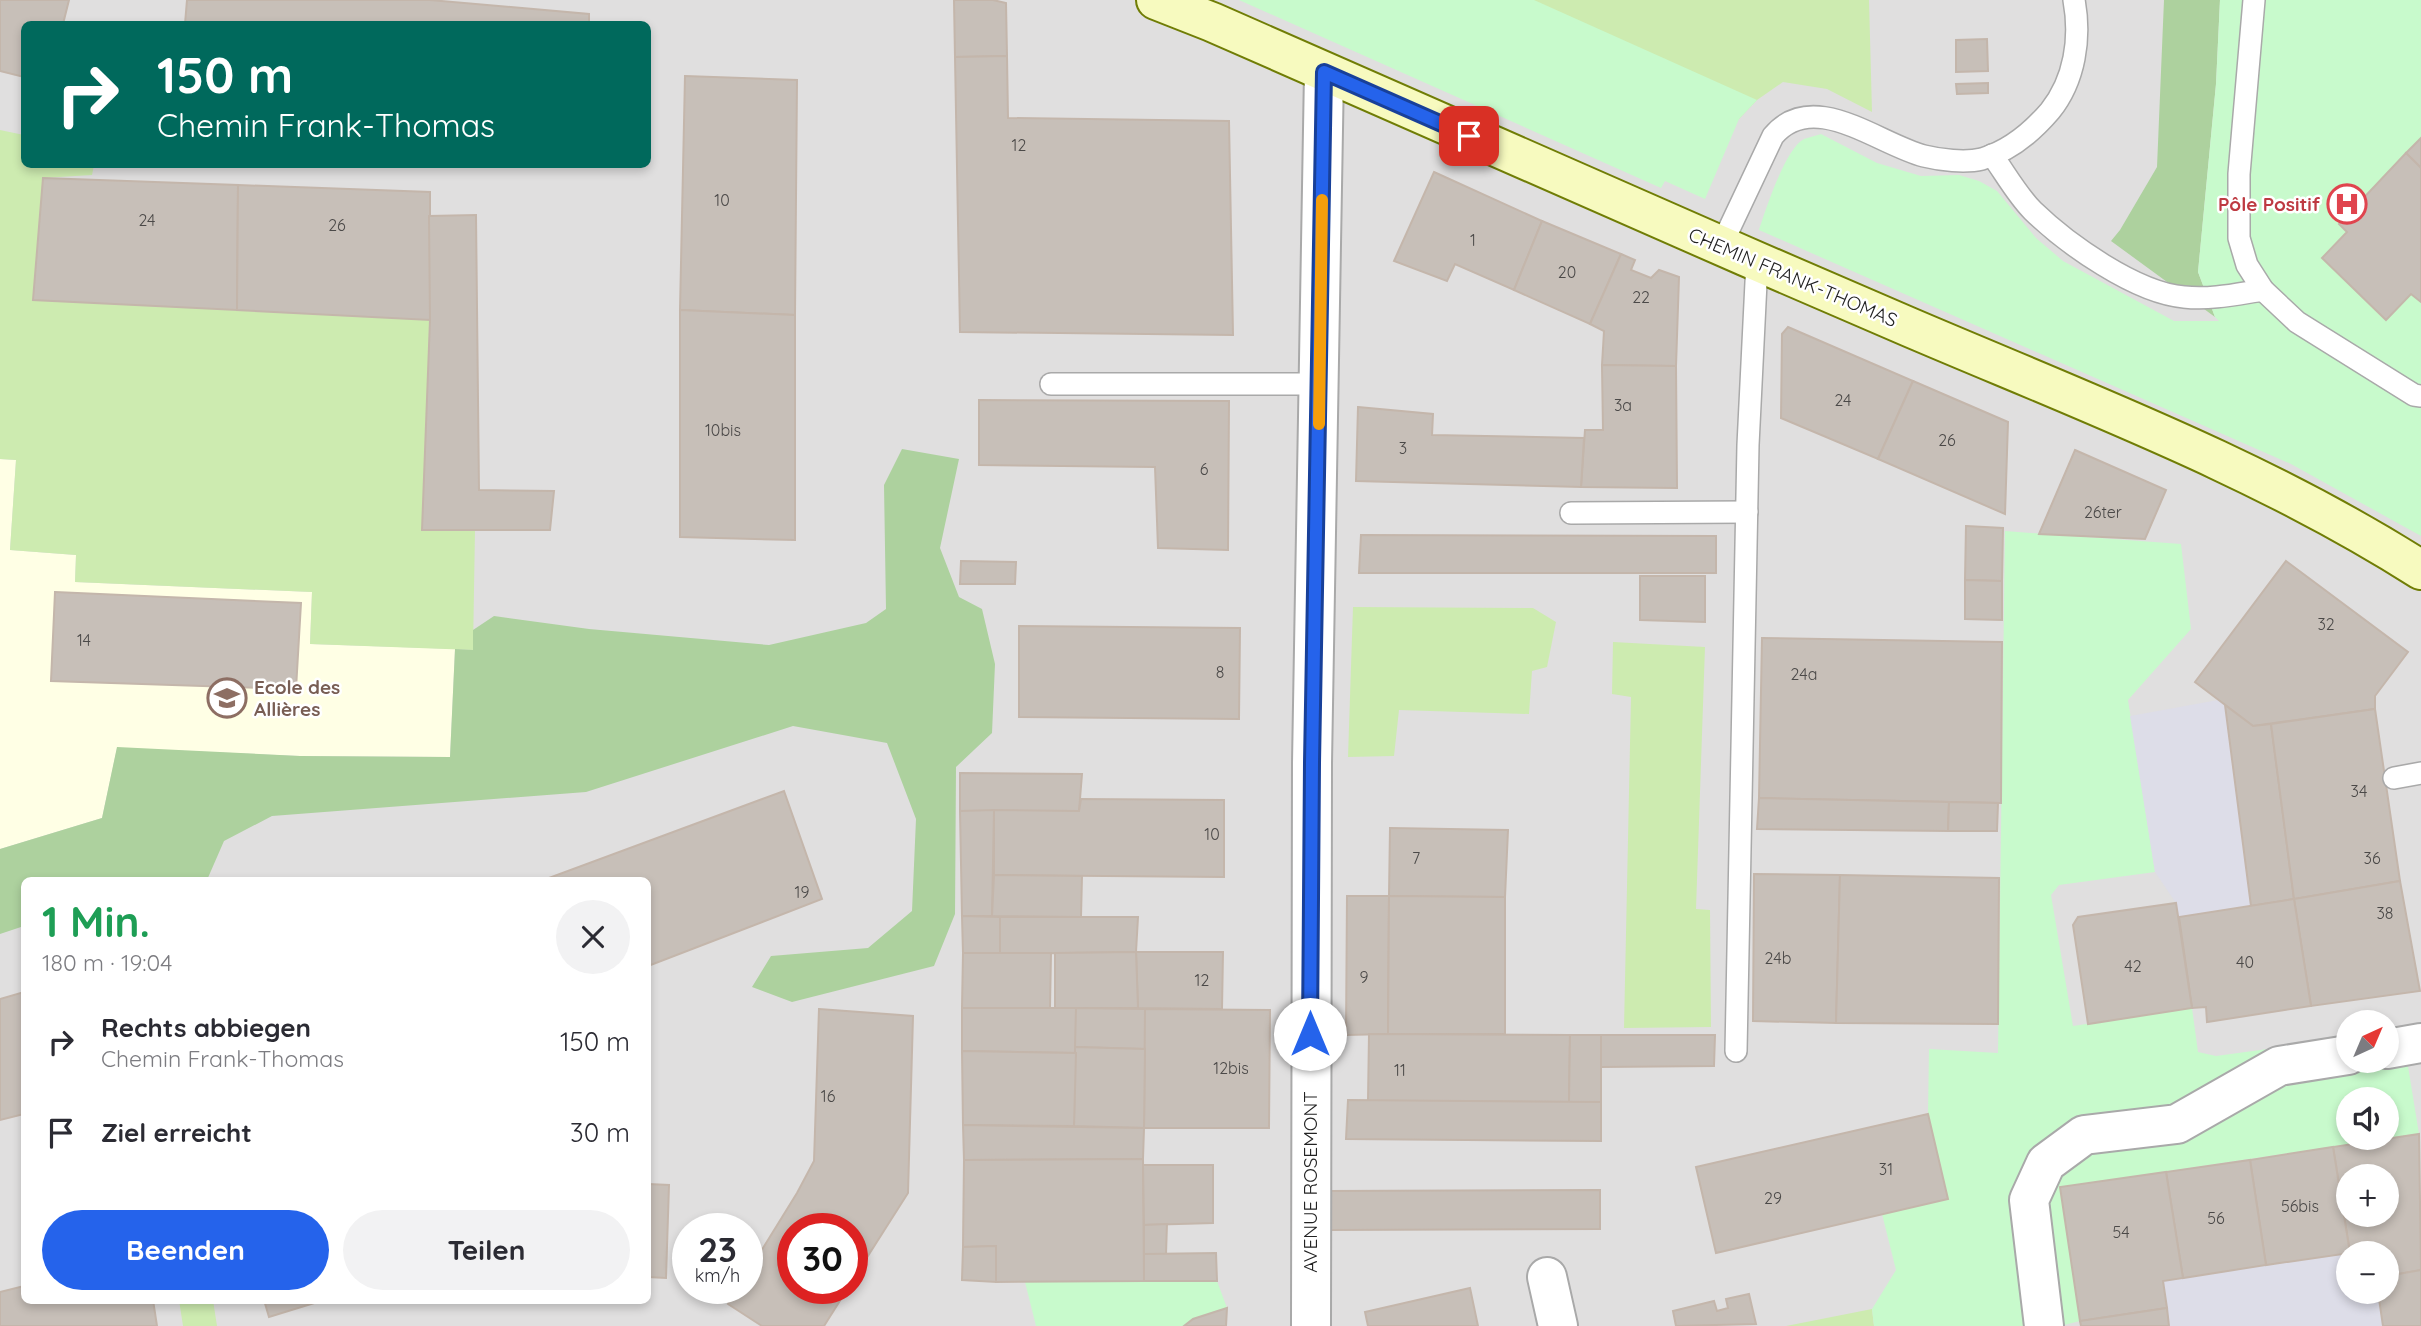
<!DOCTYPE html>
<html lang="de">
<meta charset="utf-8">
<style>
body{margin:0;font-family:Quicksand,sans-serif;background:#f2f2f3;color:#2b2b33;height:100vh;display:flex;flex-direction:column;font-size:26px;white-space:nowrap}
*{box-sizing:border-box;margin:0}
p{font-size:23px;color:#7c7c81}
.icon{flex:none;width:38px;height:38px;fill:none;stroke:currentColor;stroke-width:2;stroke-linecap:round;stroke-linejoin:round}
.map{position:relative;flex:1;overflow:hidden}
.drawer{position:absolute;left:21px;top:877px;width:630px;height:427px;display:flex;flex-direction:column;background:#fff;border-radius:10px;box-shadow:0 4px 10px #0003}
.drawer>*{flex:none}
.guide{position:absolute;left:21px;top:21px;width:630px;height:147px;border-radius:10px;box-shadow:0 4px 10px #0003;background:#00695c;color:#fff;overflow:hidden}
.needle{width:46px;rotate:44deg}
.fabs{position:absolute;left:2336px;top:1010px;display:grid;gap:14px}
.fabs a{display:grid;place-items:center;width:63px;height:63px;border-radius:50%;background:#fff;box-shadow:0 4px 10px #0003;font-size:35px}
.speed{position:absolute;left:672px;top:1213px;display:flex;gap:14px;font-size:35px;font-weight:700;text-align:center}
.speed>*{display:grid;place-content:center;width:91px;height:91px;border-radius:50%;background:#fff;box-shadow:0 4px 10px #0003;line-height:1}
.speed small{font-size:18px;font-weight:400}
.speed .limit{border:10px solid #d22;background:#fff;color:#111}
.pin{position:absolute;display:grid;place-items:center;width:60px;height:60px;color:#fff;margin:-30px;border-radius:14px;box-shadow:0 4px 10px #0006}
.me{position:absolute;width:77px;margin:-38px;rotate:0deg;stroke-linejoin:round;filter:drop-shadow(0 0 5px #0008)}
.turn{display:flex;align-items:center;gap:24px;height:147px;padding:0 21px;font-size:32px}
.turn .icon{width:91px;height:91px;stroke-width:2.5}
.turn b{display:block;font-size:49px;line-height:60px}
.round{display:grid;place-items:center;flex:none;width:74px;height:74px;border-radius:37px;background:#f2f2f3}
.headline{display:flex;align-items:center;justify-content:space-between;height:119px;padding:0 21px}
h1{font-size:42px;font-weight:700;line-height:52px;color:#1e9e55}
.button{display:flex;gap:14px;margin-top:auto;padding:14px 21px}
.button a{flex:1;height:80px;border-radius:42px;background:#2563eb;color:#fff;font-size:28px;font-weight:700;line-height:80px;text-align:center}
.button a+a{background:#f2f2f3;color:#2b2b33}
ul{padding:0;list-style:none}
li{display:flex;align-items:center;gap:21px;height:91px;padding:0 21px}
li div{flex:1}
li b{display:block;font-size:26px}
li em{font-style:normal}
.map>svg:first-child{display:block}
</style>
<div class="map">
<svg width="2421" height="1326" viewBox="0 0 2421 1326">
<rect width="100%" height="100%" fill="#f2efe9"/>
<path fill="#e0dfdf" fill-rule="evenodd" d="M0,0h2421v1326h-2421zM24,24h624v140h-624zM24,880h624v420h-624zM2348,1022h39v38h-39zM2348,1099h39v39h-39zM2348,1176h39v38h-39zM688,1228h59v60h-59zM793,1228h59v60h-59zM2348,1253h39v39h-39z"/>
<polygon fill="#ffffe5" points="0,459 16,460 10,550 76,555 75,582 312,592 310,644 455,649 450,757 300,756 117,748 102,818 0,849"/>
<g fill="#cdebb0">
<polygon points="1471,0 1869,0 1872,112 1827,89 1783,82 1757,100 1739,119"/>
<polygon points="0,130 24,135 24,164 94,165 92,175 43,178 34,300 430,320 422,529 475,530 473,650 310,644 312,592 75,582 76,555 10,550 16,460 0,459"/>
<polygon points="1353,607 1533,608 1556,622 1547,667 1532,671 1529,714 1399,710 1394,756 1348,757"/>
<polygon points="1613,642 1705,647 1696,909 1710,910 1711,1027 1624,1028 1631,697 1612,694"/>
<polygon points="179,1300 213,1300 217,1326 183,1326"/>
<polygon points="1872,1309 1874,1326 1786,1326"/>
</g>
<g fill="#add19e">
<polygon points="2164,0 2220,0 2216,84 2198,272 2215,317 2111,241 2120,230 2157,167"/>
<polygon points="902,449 959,459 940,548 959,597 982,609 995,664 992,733 956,767 955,914 934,966 792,1002 752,987 771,956 868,948 912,911 916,819 887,743 793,726 586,792 272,816 224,841 207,880 24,880 24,926 0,934 0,849 102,818 117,747 300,756 450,757 455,649 473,650 473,630 494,616 589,629 769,645 866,623 886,609 884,485"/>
</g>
<g fill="#c8facc" fill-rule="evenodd">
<polygon points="1239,0 1534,0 1757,100 1739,119 1705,199 1665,181 1661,188"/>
<path d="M2220,0h201v536l-130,-72 -532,-234c7,-21 26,-81 45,-91 5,-2 12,-3 17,-5l56,29 44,13 38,-1 20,6 18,10 39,47 27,23 111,60h45l-4,-4 -17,-45 18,-188z"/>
<path d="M2005,531l176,13 10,85 -63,71 27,172 -96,13 -8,10 22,131 119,-18 6,44 18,4 132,-18v22h59l12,74 -359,53 20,134 -20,5h-186l-2,-17 24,-39 -14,-56 66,-15 -20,-85 1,-65 69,4zM2348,1099h39v39h-39z"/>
<polygon points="1217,1281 1227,1308 1193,1319 1184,1326 1036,1326 1025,1282"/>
</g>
<g fill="#dddde8">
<polygon points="2218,700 2225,705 2251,906 2179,917 2176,903 2155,872 2130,716"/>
<polygon points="2369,1251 2369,1253 2348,1253 2348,1292 2378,1292 2383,1326 2169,1326 2163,1281 2266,1265 2350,1253"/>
</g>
<g fill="#c7bfb8" stroke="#c4b6ab" stroke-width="2" fill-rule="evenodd">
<polygon points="0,0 69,0 63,24 24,24 24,77 0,71"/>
<polygon points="187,0 430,0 589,14 589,24 185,24"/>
<polygon points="954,0 993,0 1006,3 1007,56 955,57"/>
<polygon points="1987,39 1988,71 1956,72 1956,40"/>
<polygon points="1007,56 1008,118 1229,121 1233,335 960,332 955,57"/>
<polygon points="685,76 797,80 795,315 680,310"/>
<polygon points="1988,83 1988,93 1957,94 1956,84"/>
<polygon points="2421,138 2421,168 2406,153"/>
<polygon points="2406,153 2421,168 2421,302 2411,294 2386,320 2322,258 2347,232 2339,224"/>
<polygon points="1434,172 1542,221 1514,290 1455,264 1447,281 1394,261"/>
<polygon points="43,178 238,185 237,310 33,300"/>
<polygon points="238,185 430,192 430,320 237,310"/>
<polygon points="476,215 479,490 554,491 550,530 422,530 430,320 429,216"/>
<polygon points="1542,221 1621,254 1590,324 1514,290"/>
<polygon points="1621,254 1635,260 1631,270 1651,278 1659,270 1679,277 1676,366 1602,365 1604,331 1590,324"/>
<polygon points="680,310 795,315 795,540 680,537"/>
<polygon points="1788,327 1913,381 1878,459 1781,418 1782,334"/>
<polygon points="1602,365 1676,366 1677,488 1581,487 1585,430 1603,430"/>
<polygon points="1913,381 2008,422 2005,514 1878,459"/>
<polygon points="979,400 1229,401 1228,550 1158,548 1155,467 979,465"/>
<polygon points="1358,407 1433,414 1432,435 1584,438 1581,487 1356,481"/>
<polygon points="2075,450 2166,490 2145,539 2039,534"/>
<polygon points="1966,526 2003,528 2002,581 1965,580"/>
<polygon points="1361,535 1716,536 1716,573 1359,573"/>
<polygon points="961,561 1016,562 1015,584 960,584"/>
<polygon points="2286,561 2408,652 2375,696 2375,709 2253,726 2195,682"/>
<polygon points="1640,576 1705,576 1705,622 1640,620"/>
<polygon points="1965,580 2002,581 2002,620 1965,619"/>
<polygon points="55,592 301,603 296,689 51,681"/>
<polygon points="1019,626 1240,628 1239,719 1019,717"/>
<polygon points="1762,638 2002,642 2001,803 1759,798"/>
<polygon points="2225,705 2253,726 2271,724 2294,899 2251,906"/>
<polygon points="2375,709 2400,881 2294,899 2271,724"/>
<polygon points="960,773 1082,774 1079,811 960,811"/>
<polygon points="784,791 822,899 648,966 648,880 531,880 549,878"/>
<polygon points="1759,798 1949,802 1948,831 1757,829"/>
<polygon points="1081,799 1224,800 1224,877 994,875 994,810 1079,811"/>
<polygon points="1949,802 1998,803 1997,831 1948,831"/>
<polygon points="994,810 992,916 962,916 960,811"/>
<polygon points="1390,828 1508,830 1505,897 1389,896"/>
<polygon points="1754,874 1840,875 1836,1023 1753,1021"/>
<polygon points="994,875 1082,876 1081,917 992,916"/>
<polygon points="1840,875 1999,878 1998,1024 1836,1023"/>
<polygon points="2400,881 2420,991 2311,1006 2294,899"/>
<polygon points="1347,896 1389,896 1388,1034 1346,1035"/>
<polygon points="1389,896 1505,897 1505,1034 1388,1034"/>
<polygon points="2294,899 2311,1006 2207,1022 2206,1007 2192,1008 2179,917"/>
<polygon points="2176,903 2192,1008 2088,1024 2073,925 2078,917"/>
<polygon points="962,916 1000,917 1000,954 963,953"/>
<polygon points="1000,917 1138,917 1136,952 1000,954"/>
<polygon points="1136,952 1223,952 1222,1009 1138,1008"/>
<polygon points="1136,952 1138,1008 1055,1008 1055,953"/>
<polygon points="963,953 1051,953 1050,1008 962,1008"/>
<polygon points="24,992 24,1114 0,1120 0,999"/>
<polygon points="962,1008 1076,1008 1076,1053 962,1051"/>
<polygon points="1076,1008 1145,1009 1145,1049 1075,1047"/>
<polygon points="819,1009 913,1016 908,1193 852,1281 852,1228 793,1228 793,1288 848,1288 824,1326 762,1326 728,1304 738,1288 747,1288 747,1274 797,1193 814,1161"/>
<polygon points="1145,1009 1270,1010 1269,1128 1144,1128"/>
<polygon points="1369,1034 1570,1035 1569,1102 1368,1101"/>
<polygon points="1570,1035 1601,1035 1601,1102 1569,1102"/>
<polygon points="1601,1035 1715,1035 1714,1066 1601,1067"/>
<polygon points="1075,1047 1145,1049 1144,1128 1074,1126"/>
<polygon points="962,1051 1076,1053 1074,1126 963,1125"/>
<polygon points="1348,1100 1601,1102 1601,1141 1346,1139"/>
<polygon points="1928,1114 1948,1199 1716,1253 1696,1167"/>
<polygon points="963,1125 1144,1128 1143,1159 964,1160"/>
<path d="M2419,1134l2,136 -34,6v-23h-18v-2l-19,2 -17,-106zM2348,1176h39v38h-39z"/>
<polygon points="2333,1147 2350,1253 2266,1265 2250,1160"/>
<polygon points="1143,1159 1144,1281 996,1282 996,1246 963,1247 964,1160"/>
<polygon points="2250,1160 2266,1265 2183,1278 2166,1172"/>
<polygon points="1143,1165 1213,1165 1213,1223 1144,1225"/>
<polygon points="2166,1172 2183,1278 2163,1281 2167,1308 2080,1321 2060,1187"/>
<polygon points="648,1184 669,1185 666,1278 648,1277"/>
<polygon points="1600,1190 1600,1229 1328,1230 1329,1191"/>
<polygon points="1167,1224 1166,1254 1144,1254 1144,1225"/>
<polygon points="996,1246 996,1282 962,1280 963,1247"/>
<polygon points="1216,1253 1217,1281 1144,1281 1144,1254"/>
<polygon points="2421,1270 2421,1326 2383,1326 2378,1292 2387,1292 2387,1276"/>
<polygon points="24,1286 24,1300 153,1300 157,1326 0,1326 0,1292"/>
<polygon points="1470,1288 1478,1326 1368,1326 1365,1312"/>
<polygon points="1749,1294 1756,1324 1676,1326 1673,1311 1714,1301 1717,1311 1728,1308 1726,1299"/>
<polygon points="264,1300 324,1300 269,1317"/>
<polygon points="1227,1308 1226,1326 1184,1326 1193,1319"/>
<polygon points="2167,1308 2169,1326 2081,1326 2080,1321"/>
</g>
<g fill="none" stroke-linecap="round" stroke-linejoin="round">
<g stroke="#a9a9a9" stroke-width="24">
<g id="lane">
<polyline points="2254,0 2239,174 2239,238 2247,265 2263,290 2297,322 2414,395 2421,396"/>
<path d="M1992,155c13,18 25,40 41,56 34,33 103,82 151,86 27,3 53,-3 79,-7"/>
<path d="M1721,246l52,-110c40,-48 105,8 151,20 16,4 41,7 58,3 27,-8 50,-27 68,-48 25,-31 31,-73 24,-111"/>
<polyline points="1051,384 1319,384"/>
<polyline points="1571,513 1747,512"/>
<polyline points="2394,778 2421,773"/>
<polyline points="1736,1051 1748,445 1757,262"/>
</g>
</g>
<g stroke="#a9a9a9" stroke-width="42">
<g id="street">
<polyline points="2387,1049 2421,1043"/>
<polyline points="1547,1277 1558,1326"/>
<polyline points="1311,1326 1312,763 1324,72"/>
<polyline points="2044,1326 2029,1200 2046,1163 2084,1135 2177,1124 2279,1066 2348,1055"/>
</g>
</g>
<g stroke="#707d05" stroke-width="42">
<path id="secondary" d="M1156,0l56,22c232,103 464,205 697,305 173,74 352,141 512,243"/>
</g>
<use href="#lane" stroke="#fff" stroke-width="21"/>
<use href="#street" stroke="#fff" stroke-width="38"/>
<use href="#secondary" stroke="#f7fabf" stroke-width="38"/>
</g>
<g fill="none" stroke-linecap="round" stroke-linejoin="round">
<g stroke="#184099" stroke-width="18">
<polyline id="route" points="1310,1034 1312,763 1324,72 1469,136"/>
</g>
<use href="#route" stroke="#2563eb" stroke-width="12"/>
<polyline stroke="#f59e0b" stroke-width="12" points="1319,424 1322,200"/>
</g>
<defs>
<g id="hospital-ring" transform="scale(2.0125)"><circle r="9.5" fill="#fff" stroke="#e0444e" stroke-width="1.5"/><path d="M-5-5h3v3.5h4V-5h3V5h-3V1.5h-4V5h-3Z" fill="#e0444e"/></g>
<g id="school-ring" transform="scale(2.0125)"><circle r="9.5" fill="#fff" stroke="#8d6e63" stroke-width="1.5"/><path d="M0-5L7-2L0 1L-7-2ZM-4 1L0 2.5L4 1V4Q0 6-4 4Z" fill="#8d6e63"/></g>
</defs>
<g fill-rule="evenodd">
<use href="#hospital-ring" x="2347" y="204"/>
<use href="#school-ring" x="227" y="698"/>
</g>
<g text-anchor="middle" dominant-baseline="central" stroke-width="5" stroke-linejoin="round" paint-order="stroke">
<g font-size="16" fill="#4b4948">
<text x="1019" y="145">12</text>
<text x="722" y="200">10</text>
<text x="147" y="220">24</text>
<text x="337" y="225">26</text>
<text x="1473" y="240">1</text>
<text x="1567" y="272">20</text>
<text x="1641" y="297">22</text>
<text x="1843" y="400">24</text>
<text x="1623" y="405">3a</text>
<text x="723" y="430">10bis</text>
<text x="1947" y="440">26</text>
<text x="1403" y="448">3</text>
<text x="1204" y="469">6</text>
<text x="2103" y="512">26ter</text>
<text x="2326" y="624">32</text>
<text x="84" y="640">14</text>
<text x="1220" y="672">8</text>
<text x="1804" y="674">24a</text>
<text x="2359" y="791">34</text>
<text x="1212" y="834">10</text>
<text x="1416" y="858">7</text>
<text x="2372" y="858">36</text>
<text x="802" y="892">19</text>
<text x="2385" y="913">38</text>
<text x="1778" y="958">24b</text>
<text x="2245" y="962">40</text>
<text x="2133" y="966">42</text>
<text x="1364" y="977">9</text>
<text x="1202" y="980">12</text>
<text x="1231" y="1068">12bis</text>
<text x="1400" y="1070">11</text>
<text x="828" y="1096">16</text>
<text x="1886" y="1169">31</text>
<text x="1773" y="1198">29</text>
<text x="2300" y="1206">56bis</text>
<text x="2216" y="1218">56</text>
<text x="2121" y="1232">54</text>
</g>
<g font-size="19" font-weight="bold" fill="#be3a42" stroke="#fff" text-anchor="end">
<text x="2320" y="204">Pôle Positif</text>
</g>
<g font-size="19" fill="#222" stroke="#fff">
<text transform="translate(1793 277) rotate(23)">CHEMIN FRANK-THOMAS</text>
<text transform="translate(1310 1182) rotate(-90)">AVENUE ROSEMONT</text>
</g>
<g font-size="19" font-weight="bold" fill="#785e54" stroke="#fff" text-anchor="start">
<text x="254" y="687">Ecole des<tspan x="254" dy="22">Allières</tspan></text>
</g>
</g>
</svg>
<div class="fabs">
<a><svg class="needle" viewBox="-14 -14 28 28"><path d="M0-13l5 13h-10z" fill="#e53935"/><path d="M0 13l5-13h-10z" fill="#7c7c81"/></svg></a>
<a><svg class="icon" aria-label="sound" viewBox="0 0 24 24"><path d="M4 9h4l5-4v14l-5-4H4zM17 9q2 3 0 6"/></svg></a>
<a>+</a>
<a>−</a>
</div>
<div class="speed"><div>23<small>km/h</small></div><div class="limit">30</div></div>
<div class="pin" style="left:1469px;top:136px;background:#d93025"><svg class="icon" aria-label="arrive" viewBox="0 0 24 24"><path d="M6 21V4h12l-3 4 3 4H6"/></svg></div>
<svg class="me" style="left:1310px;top:1034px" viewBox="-20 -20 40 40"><circle r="19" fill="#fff"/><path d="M0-13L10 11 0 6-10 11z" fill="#2563eb"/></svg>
<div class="guide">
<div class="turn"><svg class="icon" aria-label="right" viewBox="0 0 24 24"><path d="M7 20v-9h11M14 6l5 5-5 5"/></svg><div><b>150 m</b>Chemin Frank-Thomas</div></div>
</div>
<section class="drawer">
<div class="headline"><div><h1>1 Min.</h1><p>180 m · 19:04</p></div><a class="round"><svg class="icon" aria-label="close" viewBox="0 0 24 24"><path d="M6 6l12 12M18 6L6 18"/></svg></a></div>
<ul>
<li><svg class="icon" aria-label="right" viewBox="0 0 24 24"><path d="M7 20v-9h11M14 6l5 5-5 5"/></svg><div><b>Rechts abbiegen</b><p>Chemin Frank-Thomas</p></div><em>150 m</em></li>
<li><svg class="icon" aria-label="arrive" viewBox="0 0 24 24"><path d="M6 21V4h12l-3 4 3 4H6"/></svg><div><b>Ziel erreicht</b></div><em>30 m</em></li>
</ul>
<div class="button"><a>Beenden</a><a>Teilen</a></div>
</section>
</div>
